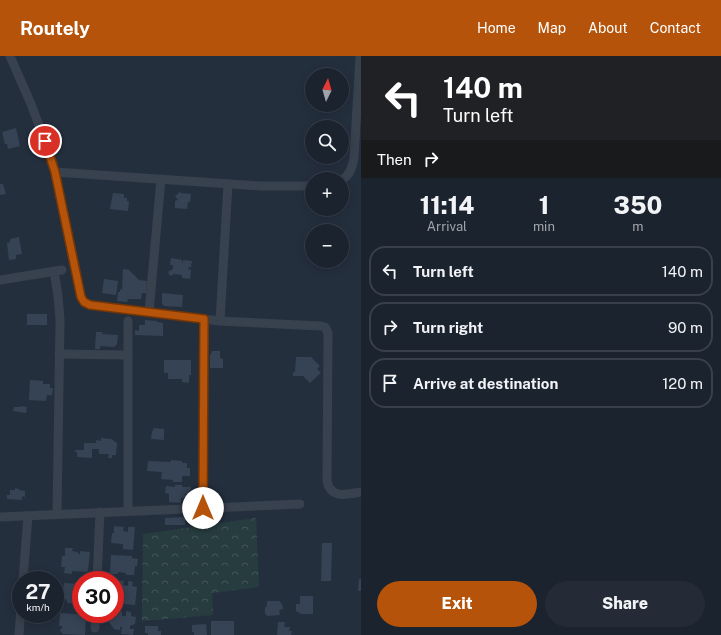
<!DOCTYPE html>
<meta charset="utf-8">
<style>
body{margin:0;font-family:"Public Sans",sans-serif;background:#242b36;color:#f1f3f6;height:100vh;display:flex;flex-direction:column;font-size:15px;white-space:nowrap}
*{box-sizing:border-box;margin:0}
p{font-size:13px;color:#a0a4aa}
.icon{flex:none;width:22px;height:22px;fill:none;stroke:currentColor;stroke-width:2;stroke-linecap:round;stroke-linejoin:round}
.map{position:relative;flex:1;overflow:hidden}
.panel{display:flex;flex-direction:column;background:#1b232e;width:360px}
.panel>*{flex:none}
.guide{background:#202124;color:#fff;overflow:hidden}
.needle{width:26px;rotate:5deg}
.tools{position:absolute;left:305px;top:12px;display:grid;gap:8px}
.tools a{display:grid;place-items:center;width:44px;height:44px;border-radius:50%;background:#1b232e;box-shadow:0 2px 10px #0003,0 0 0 1px #39404a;font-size:20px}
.speed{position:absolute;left:12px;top:515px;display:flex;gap:8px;font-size:20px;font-weight:700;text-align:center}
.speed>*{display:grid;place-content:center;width:52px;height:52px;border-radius:50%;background:#1b232e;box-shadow:0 2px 10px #0003,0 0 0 1px #39404a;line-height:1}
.speed small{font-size:10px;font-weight:400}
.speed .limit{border:6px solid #d22;background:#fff;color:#111}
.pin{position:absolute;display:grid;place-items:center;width:34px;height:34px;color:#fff;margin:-17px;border:2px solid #fff;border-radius:50%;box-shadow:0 1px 4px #0007}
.me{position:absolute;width:44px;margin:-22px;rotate:0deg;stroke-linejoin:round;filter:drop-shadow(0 0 3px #0008)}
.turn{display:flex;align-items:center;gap:14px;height:84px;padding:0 16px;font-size:18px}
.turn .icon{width:52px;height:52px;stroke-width:2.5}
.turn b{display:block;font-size:28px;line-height:34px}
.then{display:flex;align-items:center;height:38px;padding:0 16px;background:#0003;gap:8px;font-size:15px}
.eta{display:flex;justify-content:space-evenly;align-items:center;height:68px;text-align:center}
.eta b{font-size:24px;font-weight:800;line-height:28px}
.button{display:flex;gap:8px;margin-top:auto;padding:8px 16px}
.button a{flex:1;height:46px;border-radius:24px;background:#b45309;color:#fff;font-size:16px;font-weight:800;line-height:46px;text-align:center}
.button a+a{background:#242b36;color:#f1f3f6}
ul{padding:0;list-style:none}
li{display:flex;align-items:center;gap:12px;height:50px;margin:0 8px 6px;padding:0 8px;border:2px solid #39404a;border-radius:16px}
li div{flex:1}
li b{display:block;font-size:15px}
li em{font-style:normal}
header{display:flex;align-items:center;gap:24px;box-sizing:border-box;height:56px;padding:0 20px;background:#b45309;color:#fff}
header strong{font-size:19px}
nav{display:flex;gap:22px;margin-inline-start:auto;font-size:14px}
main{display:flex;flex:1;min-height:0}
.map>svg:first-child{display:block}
</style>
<header>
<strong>Routely</strong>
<nav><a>Home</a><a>Map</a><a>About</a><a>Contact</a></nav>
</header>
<main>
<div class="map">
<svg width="361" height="579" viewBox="0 0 361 579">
<defs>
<pattern id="forest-crowns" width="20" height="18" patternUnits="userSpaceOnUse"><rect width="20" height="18" fill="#263c3f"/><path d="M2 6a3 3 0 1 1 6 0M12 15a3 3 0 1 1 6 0" fill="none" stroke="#435659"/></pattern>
</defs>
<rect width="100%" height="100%" fill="#242f3e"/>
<polygon fill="url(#forest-crowns)" points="256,462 259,531 212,537 213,559 142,565 143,478"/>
<g fill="#364354">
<polygon points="16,72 20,90 8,93 7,88 5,88 2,76"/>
<polygon points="0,128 3,128 6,138 0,139"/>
<polygon points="180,136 181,137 191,138 190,146 188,146 187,153 175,152 175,145 178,144 175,140"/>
<polygon points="113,137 124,138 124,142 127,142 127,145 129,145 128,155 110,153"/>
<polygon points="19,181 22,198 16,199 16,203 9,204 7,187 10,186 10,183"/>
<polygon points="171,202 182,204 182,206 183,207 183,204 192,205 191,211 189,211 188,213 191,214 190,223 182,222 182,219 174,218 170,220 168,216 173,213 173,209 170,209"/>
<polygon points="123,213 129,214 139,224 147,225 146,237 142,237 141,243 128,243 127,246 117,245 118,236 120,236 120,233 122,234"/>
<polygon points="104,223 118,225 116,239 102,237"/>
<polygon points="162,237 183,239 182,251 164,250 162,247"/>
<rect x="27" y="258" width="20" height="11"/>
<polygon points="145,264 157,265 157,266 163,267 163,280 135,279 135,274 139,275 139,269 145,269"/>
<polygon points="96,276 103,276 102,278 118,279 117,288 114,291 100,290 100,293 95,293"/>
<polygon points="212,295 220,295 220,302 223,303 223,312 210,312 210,300"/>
<polygon points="296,301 311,301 320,310 317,313 321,317 310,327 303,320 293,320 293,316 295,316"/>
<polygon points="164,304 191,304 191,319 189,319 189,327 182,326 182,323 168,323 168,317 164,317"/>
<polygon points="30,324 43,325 43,328 50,328 50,332 53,332 52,339 47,339 46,345 29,344"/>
<polygon points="21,350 27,351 26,357 13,355 14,351 21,351"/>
<polygon points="154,372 164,373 164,384 151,383 152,376"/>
<polygon points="101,382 111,383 117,387 116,399 112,399 112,402 108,402 109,398 99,398 99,393 92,393 92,402 77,401 77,396 75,396 75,394 84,394 84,387 96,387 96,384 101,385"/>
<polygon points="171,404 182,405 182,407 187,407 187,412 190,412 190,420 182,420 182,426 173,426 173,424 161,423 162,416 147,415 148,405 171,406"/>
<polygon points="175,429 182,429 182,431 191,431 190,442 181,442 181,447 169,446 169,438 165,437 166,430 175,431"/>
<polygon points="15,432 19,433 19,434 25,435 25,441 22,440 22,444 7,443 7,439 10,439 10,434 15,434"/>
<polygon points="185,461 185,469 165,469 165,462"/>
<polygon points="114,470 124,471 123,475 128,476 128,471 135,471 133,494 123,493 123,488 111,487 112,477 114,477"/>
<polygon points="322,487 332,487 331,525 321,525"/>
<polygon points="65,492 73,492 72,495 78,496 78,498 80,498 80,495 90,496 88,514 87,516 72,515 72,518 64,517 65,511 61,511 62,500 65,500"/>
<polygon points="111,499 132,500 132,502 138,503 137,510 135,510 134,519 127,519 125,517 119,516 117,518 110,518"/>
<polygon points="359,523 361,523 361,535 358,535"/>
<polygon points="115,524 124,525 123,529 128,530 128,525 133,526 132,530 137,531 135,549 123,548 124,542 115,541"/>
<polygon points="64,527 81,528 81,548 67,547 66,543 62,543"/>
<polygon points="300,540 313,540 313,558 301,558 296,555 296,548 300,548"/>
<polygon points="267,545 279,545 282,548 283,553 279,554 280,559 267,560 265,557 265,551 267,551"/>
<polygon points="115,555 122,555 122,560 126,560 126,555 131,556 131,560 136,561 135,568 130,570 130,573 134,573 133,579 121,578 122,571 120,571 120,574 114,573 109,566 109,558 115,558"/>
<polygon points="60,557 86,559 85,579 62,578 62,576 60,575 60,573 62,573 62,570 59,570"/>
<rect x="211" y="565" width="23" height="14"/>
<polygon points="278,566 285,566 284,571 290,571 289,575 292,575 291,579 277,579"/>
<polygon points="206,568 207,579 194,579 194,576 192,576 192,569"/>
<polygon points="145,570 158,570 158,575 161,575 161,579 148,579 148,577 145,577"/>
</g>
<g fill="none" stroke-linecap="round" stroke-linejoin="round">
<g stroke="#38414e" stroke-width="9">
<path d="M10,0l21,48 22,59 28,134 3,5 6,3 130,16 101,5 4,1 3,6 -1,148c4,19 20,13 34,11"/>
<polyline points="55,116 261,130 312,130"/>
<path d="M342,124c8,-5 10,-12 12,-22l6,-102"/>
<polyline points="54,215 58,240 60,264 57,458"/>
<polyline points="0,224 62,214"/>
<polyline points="149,256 161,123"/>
<polyline points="220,265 228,128"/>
<polyline points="59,298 128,299"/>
<polyline points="203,452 204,263"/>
<polyline points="128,455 128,265"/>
<polyline points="0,461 300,448"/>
<polyline points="23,524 28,460"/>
<polyline points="97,524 100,456"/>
<polyline points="95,572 96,558"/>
<polyline points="19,579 21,552"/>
</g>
</g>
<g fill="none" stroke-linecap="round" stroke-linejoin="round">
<g stroke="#753606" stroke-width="10">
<polyline id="route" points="45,85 55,116 81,241 84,246 90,249 204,263 203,452"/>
</g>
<use href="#route" stroke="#b45309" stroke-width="7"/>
</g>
</svg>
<div class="tools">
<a><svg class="needle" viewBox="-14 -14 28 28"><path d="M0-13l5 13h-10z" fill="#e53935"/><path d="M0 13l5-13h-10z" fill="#a0a4aa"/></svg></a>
<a><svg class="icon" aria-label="search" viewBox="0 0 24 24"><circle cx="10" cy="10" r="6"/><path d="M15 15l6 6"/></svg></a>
<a>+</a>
<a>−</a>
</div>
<div class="speed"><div>27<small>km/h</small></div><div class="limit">30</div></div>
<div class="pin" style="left:45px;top:85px;background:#d93025"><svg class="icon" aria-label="arrive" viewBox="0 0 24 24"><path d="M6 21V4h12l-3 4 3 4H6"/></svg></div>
<svg class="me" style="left:203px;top:452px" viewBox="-20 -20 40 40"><circle r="19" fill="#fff"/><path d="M0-13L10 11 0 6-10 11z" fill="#b45309"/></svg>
</div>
<section class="panel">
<div class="guide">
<div class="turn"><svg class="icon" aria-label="left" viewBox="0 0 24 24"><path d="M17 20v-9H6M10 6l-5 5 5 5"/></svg><div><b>140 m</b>Turn left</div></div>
<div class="then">Then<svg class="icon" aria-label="right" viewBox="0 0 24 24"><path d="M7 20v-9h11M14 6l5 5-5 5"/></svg></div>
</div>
<div class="eta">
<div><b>11:14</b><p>Arrival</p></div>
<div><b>1</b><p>min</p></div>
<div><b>350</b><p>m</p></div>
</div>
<ul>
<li><svg class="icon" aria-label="left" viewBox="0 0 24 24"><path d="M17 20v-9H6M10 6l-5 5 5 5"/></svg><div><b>Turn left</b></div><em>140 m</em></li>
<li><svg class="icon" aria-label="right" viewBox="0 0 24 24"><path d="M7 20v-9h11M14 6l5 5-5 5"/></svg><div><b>Turn right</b></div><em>90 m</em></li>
<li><svg class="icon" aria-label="arrive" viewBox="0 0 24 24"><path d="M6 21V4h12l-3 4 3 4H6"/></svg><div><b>Arrive at destination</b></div><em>120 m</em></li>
</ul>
<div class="button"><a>Exit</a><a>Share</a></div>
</section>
</main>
